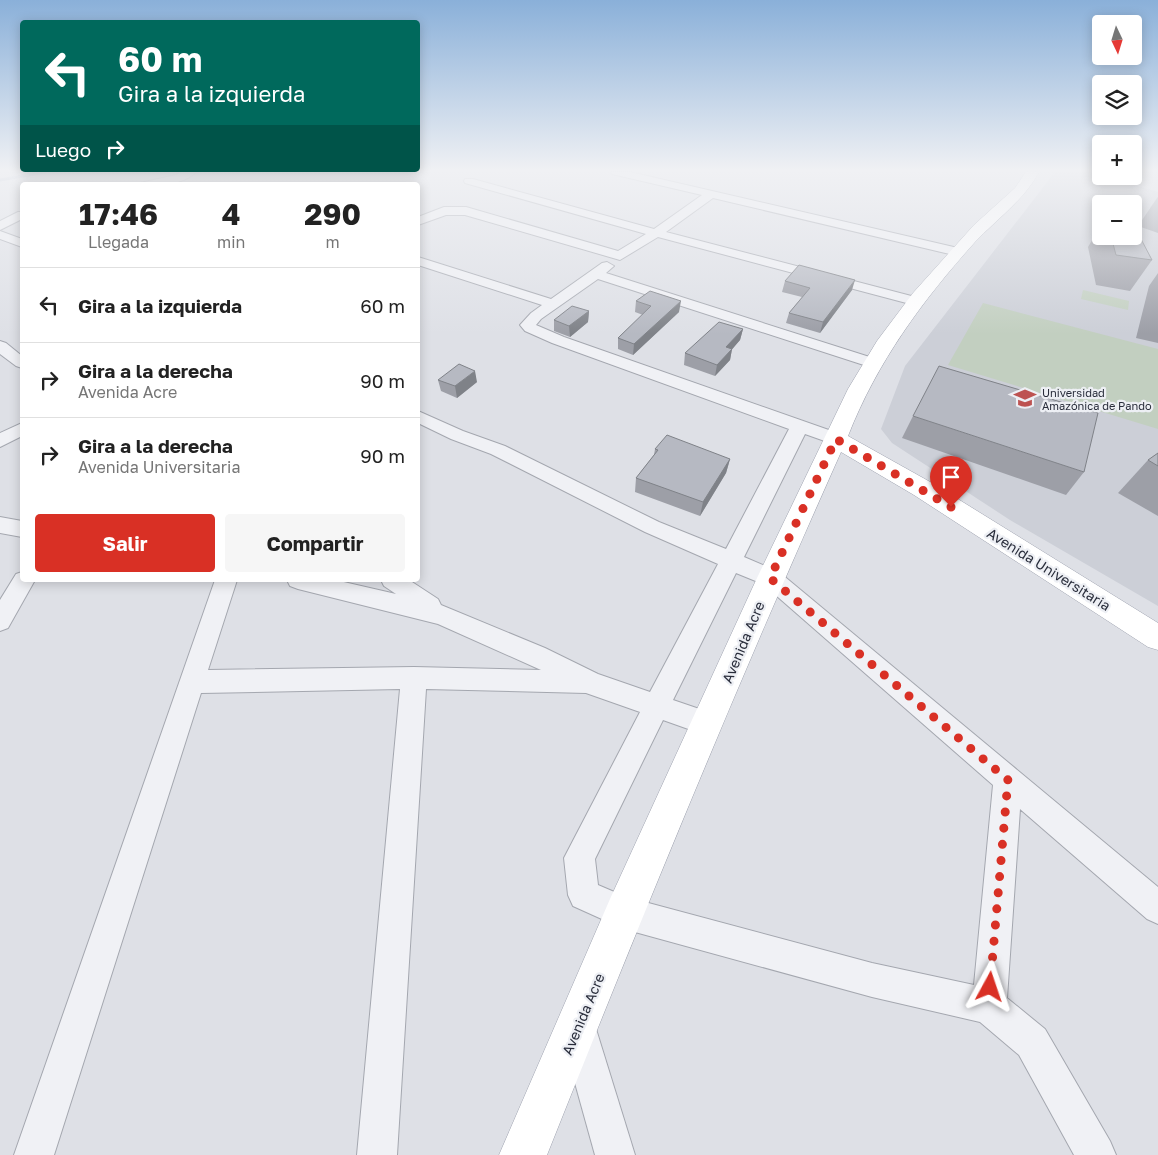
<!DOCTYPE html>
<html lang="es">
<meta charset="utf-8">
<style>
body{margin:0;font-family:"Golos Text",sans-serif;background:#f6f6f6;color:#222;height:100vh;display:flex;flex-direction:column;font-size:19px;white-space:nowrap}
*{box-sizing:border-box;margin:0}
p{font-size:16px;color:#767676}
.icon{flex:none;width:28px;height:28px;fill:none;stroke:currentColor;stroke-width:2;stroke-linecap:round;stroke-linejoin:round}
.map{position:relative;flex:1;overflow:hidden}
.side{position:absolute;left:20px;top:182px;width:400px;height:400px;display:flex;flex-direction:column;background:#fff;border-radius:5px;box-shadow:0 2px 12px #0003}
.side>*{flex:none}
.top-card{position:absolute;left:20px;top:20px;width:400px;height:152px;border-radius:5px;box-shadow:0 2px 12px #0003;background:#00695c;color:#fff;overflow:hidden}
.needle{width:32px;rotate:176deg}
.controls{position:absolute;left:1092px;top:15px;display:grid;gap:10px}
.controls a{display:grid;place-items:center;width:50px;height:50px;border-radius:5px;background:#fff;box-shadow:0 2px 12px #0003;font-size:25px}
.pin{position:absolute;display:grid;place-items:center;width:42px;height:42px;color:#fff;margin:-51px -21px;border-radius:50% 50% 50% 0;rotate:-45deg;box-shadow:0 0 5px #0007}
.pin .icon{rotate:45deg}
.me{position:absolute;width:55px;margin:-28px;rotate:5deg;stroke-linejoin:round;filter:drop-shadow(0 0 4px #0008)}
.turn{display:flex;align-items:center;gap:18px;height:105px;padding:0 15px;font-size:22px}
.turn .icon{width:65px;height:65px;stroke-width:2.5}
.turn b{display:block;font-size:35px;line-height:42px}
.then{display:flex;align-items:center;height:48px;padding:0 15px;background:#0003;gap:10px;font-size:19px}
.eta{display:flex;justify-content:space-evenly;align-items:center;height:85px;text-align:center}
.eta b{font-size:30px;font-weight:700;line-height:35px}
.button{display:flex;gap:10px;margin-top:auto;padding:10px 15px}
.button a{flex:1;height:58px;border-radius:5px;background:#d93025;color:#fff;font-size:20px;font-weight:700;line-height:58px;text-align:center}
.button a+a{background:#f6f6f6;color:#222}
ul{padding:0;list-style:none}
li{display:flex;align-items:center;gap:15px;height:75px;padding:0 15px;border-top:1px solid #e0e0e0}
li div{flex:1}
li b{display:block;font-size:19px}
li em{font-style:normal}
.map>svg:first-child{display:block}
</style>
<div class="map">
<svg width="1158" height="1155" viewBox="0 0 1158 1155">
<rect width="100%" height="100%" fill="#dee0e6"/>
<path fill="#cccfd7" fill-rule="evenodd" d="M1055,172h39l7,2v2h6l51,16v414l-148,-86 -118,-77 -11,-14 24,-63zM1101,204h33v32h-33z"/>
<g fill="#c2cfc0">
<polygon points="1083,290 1129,301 1128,310 1081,299"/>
<polygon points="983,303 1158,349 1158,429 948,365"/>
</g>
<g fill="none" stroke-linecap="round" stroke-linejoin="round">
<polyline stroke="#9da9c2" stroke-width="3" points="0,180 45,172"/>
<g stroke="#a4a7af" stroke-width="2">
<g id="minor">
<path d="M182,172h14c-14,14 -39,13 -58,13l2,-2 36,-8z"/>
<polygon points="611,172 630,172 958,248 965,252 958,256 713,198 666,232 919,298 921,301 919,304 914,305 658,237 620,260 465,215 446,215 418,225 418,217 444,207 466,207 618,251 646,234 465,183 464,181 465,179 473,179 654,229 702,195 612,174"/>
<polygon points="18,212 22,212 22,219 0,230 0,221"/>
<polygon points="0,231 22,239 22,247 0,239"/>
<path d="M418,257l133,42 51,-36 5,-1 7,4 -8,7 273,87 2,3 -2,3h-12l-269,-87 -57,40 -5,6 28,12 279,98 2,4 -2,4 -7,2 -31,-11 -61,123 35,15 379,315v37l-11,-5 -127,-110 -13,189 38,31 65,112 6,14h-42l-55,-100 -39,-33 -108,-25 -248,-68 -51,-23 -5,-11 -4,-37 76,-146 -54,-19 -160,-4 -29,466h-40l43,-466 -199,4 -147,462h-40l201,-575h22l-29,90 206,-3 127,3 -103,-46 -140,-35 -8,-3 -3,-6h48l61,14 -12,-8 -3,-6h28l29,19 3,6 104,43 53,26 52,18 68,-128 -73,-32 -154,-78 -40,-15 -33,-16v-12l45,20 42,15 154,76 67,27 63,-120 -237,-86 -27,-12 -5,-6 11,-12 11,-8 -124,-40zM736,573l27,11 230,201 -19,200 -102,-22 -246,-66 -28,-12 -3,-26 68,-139 45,16 9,-3 4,-9 -4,-9 -44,-15z"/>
<polygon points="0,341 6,343 22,356 22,368 16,366 0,354"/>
<polygon points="22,423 22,436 0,447 0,433"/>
<polygon points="0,517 22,521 22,537 0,533"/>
<polygon points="22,572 22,580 35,580 8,628 0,631 0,600 16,574"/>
<polygon points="578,1011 591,1016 596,1029 635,1155 595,1155 560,1029 565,1016"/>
</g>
</g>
<g stroke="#9fa3b0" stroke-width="1">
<path id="major" d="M1026,172h13c-15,28 -42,47 -64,70 -53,59 -98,120 -127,194l84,47 226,140v27l-10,-3 -234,-152 -73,-43c-104,232 -200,467 -294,703h-48l111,-256 147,-321 91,-189 29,-48 36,-48 61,-68 41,-37z"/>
</g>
<use href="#minor" fill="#f0f1f5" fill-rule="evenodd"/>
<use href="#major" fill="#fff" fill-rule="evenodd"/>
</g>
<g fill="#9d9fa7">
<polygon points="1158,197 1158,233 1138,226 1157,198"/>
<polygon points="1101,225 1101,236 1134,236 1141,239 1152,260 1130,291 1096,285 1088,247"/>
<polygon points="1158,273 1158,343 1136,338 1149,286"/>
<polygon points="785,281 852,290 820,333 786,323 789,313 802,297 782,292"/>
<polygon points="636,301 679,312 633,355 618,349 618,338 643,315 635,312"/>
<polygon points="589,311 588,322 570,337 554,331 554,320"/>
<polygon points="743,329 740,340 732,349 730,360 715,376 684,365 685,353"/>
<polygon points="438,380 477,382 457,398 441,391"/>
<polygon points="913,416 1084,472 1066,495 902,438"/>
<polygon points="655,449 730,459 726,473 700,516 635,492 636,478 654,455"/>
<polygon points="1158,453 1158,516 1118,493 1148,460"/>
</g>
<g fill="#7f8288">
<polygon points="855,280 852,290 820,333 823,322"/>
<polygon points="681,301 679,312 633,355 634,344"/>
<polygon points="589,311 588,322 570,337 569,326"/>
<polygon points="743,329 740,340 729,353 732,349 730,360 715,376 717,365 726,347"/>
<polygon points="475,371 477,382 457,398 455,386"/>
<polygon points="730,459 726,473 700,516 703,502"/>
</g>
<g fill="#b6b9c2" stroke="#7f8288">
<polygon points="1134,222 1135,222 1141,239 1152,260 1116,255 1111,236 1134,236"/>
<polygon points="799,265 855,280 823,322 789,313 810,288 785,281"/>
<polygon points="650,291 681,301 634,344 618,338 651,306 636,301"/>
<polygon points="572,306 589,311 569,326 554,320"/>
<polygon points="719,322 743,329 726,347 732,349 717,365 685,353"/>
<polygon points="459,364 475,371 455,386 438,380"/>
<polygon points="939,366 1098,413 1084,472 913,416"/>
<polygon points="667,435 730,459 703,502 636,478 658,450 655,449"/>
<polygon points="1158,453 1158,466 1148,460"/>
</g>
<linearGradient id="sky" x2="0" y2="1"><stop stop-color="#8ab0d9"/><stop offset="0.51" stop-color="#f0f1f4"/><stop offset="1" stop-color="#f0f1f4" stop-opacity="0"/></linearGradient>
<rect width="1158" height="334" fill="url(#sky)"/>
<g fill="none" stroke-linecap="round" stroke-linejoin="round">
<polyline stroke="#d93025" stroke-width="9" stroke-dasharray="0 16.2" points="951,507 836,439 770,578 1008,780 990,987"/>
</g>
<defs>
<g id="university-bare" transform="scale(1.725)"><path d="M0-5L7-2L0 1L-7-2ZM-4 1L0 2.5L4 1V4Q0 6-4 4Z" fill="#bd5251" stroke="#edeff4" stroke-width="2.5" paint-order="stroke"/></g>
</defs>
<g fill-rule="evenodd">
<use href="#university-bare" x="1025" y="398"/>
</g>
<g text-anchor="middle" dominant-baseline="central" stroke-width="4.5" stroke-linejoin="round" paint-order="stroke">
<g font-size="11" fill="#292d3b" stroke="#edeff4" text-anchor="start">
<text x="1042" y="392">Universidad<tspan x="1042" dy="13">Amazónica de Pando</tspan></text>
</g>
<g font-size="14" fill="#292d3b" stroke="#edeff4">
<text transform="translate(1049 569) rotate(32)">Avenida Universitaria</text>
<text transform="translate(743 642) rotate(-67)">Avenida Acre</text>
<text transform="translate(583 1014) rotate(-67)">Avenida Acre</text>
</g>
</g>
</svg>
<div class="controls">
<a><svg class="needle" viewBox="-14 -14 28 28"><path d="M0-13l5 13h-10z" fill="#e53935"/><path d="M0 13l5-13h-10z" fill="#767676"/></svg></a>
<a><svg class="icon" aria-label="layers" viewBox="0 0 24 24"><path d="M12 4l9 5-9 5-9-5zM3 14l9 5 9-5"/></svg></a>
<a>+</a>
<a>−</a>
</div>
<div class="pin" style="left:951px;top:507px;background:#d93025"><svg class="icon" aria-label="arrive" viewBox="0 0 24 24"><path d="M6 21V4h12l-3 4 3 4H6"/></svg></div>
<svg class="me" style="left:990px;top:987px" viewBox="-20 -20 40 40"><path d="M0-17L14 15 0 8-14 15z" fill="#d93025" stroke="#fff" stroke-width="4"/></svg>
<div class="top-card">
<div class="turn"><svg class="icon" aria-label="left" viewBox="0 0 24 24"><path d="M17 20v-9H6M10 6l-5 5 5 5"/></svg><div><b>60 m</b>Gira a la izquierda</div></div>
<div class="then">Luego<svg class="icon" aria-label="right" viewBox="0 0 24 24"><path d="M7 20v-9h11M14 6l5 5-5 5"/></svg></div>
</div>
<section class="side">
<div class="eta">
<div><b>17:46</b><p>Llegada</p></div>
<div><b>4</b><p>min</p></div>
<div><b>290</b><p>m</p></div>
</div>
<ul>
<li><svg class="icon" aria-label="left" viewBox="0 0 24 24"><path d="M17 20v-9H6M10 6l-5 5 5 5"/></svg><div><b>Gira a la izquierda</b></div><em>60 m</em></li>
<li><svg class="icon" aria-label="right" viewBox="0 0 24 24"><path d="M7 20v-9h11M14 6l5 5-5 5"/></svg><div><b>Gira a la derecha</b><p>Avenida Acre</p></div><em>90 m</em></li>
<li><svg class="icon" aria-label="right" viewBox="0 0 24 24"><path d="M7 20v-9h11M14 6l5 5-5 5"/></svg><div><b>Gira a la derecha</b><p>Avenida Universitaria</p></div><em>90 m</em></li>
</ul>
<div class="button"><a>Salir</a><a>Compartir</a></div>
</section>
</div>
